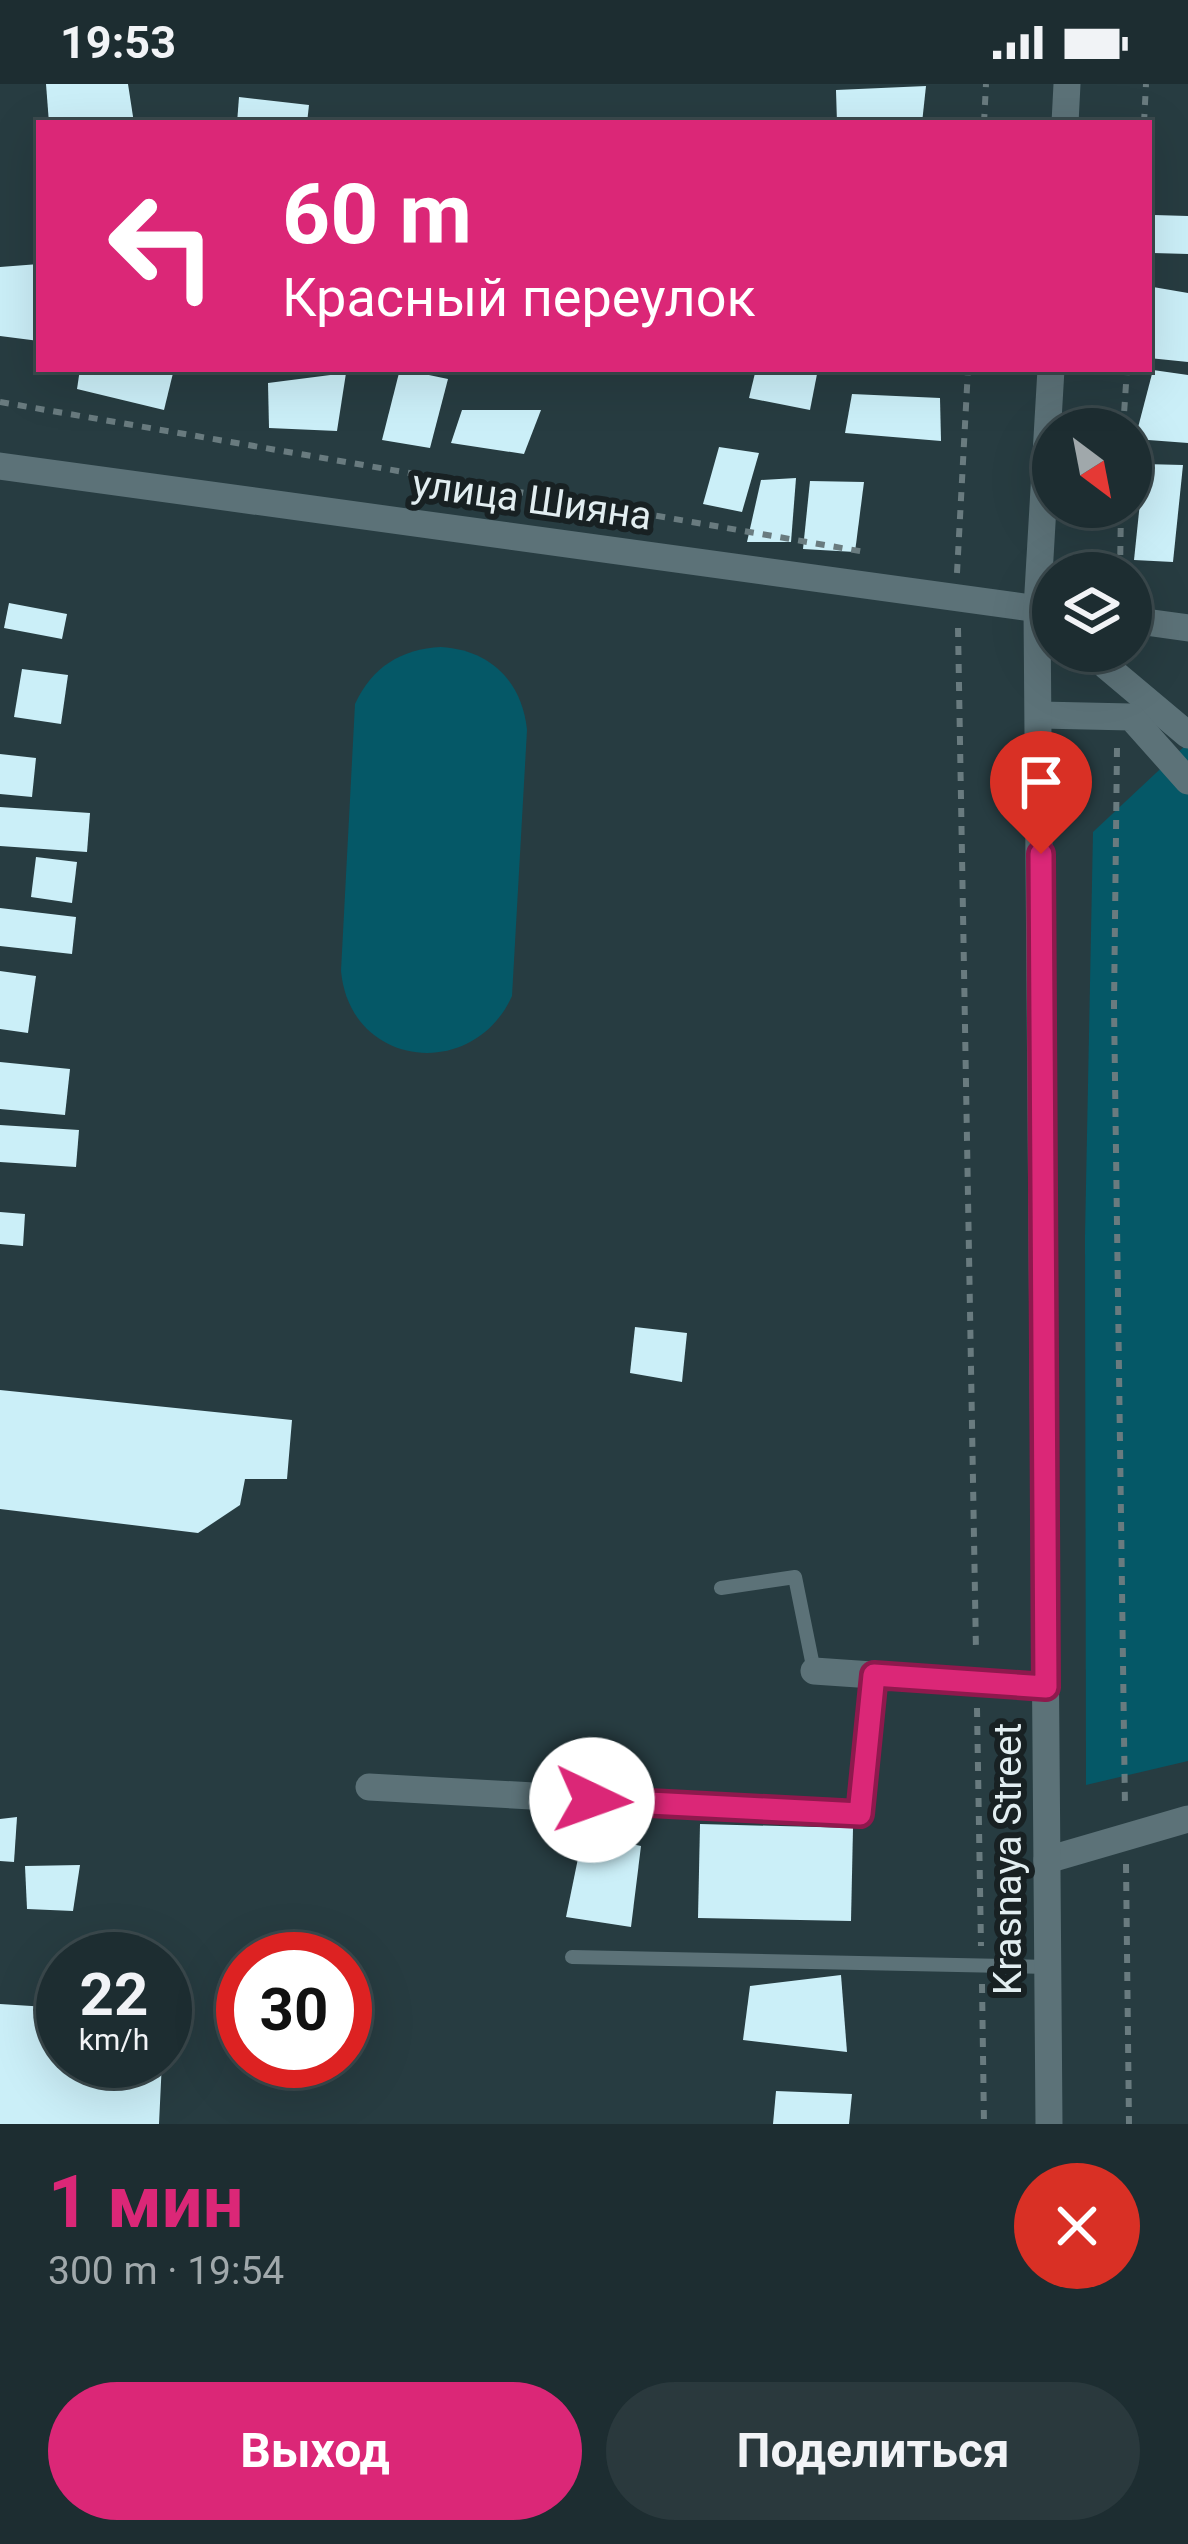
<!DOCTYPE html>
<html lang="ru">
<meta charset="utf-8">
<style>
body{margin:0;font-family:Roboto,sans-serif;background:#2a393d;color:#f1f3f6;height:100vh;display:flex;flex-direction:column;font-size:45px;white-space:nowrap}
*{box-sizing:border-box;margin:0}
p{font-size:39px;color:#a0a8ab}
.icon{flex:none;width:66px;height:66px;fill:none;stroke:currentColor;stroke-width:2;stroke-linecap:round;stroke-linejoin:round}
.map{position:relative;height:2040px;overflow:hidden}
.side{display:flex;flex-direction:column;background:#1d2d31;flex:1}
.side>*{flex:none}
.banner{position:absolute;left:36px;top:36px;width:1116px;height:252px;border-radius:0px;box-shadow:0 12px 48px #0002,0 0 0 3px #3b494d;background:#db2777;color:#fff;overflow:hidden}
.needle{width:78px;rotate:148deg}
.buttons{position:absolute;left:1032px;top:324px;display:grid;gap:24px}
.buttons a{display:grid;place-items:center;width:120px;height:120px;border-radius:50%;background:#1d2d31;box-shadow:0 12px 48px #0002,0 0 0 3px #3b494d;font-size:60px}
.speed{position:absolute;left:36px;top:1848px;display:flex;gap:24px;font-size:60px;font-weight:700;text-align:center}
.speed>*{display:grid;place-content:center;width:156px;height:156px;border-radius:50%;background:#1d2d31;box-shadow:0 12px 48px #0002,0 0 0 3px #3b494d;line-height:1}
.speed small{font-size:30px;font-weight:400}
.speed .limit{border:18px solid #d22;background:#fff;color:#111}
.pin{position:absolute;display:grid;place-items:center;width:102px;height:102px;color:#fff;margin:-123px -51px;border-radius:50% 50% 50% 0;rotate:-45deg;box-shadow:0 0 12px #0007}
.pin .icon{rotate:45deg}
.me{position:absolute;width:132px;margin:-66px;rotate:93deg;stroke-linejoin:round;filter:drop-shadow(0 0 9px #0008)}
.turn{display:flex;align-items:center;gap:42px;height:252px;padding:0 48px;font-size:54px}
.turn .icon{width:156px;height:156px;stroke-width:2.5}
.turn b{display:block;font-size:84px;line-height:102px}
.round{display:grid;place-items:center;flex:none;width:126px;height:126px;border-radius:63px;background:#2a393d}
.summary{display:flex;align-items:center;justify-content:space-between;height:204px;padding:0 48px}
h1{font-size:72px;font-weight:700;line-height:90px;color:#db2777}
.cta{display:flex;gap:24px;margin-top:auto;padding:24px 48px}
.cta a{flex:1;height:138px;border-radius:72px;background:#db2777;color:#fff;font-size:48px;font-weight:700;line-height:138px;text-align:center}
.cta a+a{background:#2a393d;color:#f1f3f6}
.status{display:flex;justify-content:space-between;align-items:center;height:84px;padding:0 60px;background:#1d2d31;direction:ltr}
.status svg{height:33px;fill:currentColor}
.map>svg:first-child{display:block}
</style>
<div class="status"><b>19:53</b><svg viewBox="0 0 49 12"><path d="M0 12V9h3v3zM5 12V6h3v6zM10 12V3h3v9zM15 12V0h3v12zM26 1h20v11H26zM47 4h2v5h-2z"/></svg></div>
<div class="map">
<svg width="1188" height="2040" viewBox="0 0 1188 2040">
<rect width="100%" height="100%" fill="#273c41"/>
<g fill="#055867">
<path d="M441,563c49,3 81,34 86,83l-15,266c-39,86 -162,72 -171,-25l14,-267c17,-37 46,-55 86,-57z"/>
<polygon points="1188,659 1188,1677 1086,1701 1085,1153 1093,748"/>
</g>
<g fill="#cbeff8">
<polygon points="46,0 128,0 134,39 49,39"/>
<polygon points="926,2 922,39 837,39 836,6"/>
<polygon points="239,13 309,21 307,39 237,39"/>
<polygon points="1154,131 1188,132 1188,170 1153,169"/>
<polygon points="39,180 39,257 0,252 0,183"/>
<polygon points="1153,203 1188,209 1188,278 1149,274 1149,224"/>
<polygon points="80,285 174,285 164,326 77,305"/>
<polygon points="400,285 448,295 430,364 382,356"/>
<polygon points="756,285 818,285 810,326 749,314"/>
<polygon points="1153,286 1188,291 1188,359 1135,355"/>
<polygon points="346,289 337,347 269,344 268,299"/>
<polygon points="852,310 940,314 941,357 845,349"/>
<polygon points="462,326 541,326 524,370 451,359"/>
<polygon points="719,363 759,369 742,428 703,420"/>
<polygon points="1144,380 1183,381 1173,478 1134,476"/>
<polygon points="796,394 791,458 747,458 761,396"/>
<polygon points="810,397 864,398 855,468 803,465"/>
<polygon points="9,519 67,530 62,555 4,544"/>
<polygon points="22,585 68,591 61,640 14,633"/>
<polygon points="0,670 36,674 32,713 0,710"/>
<polygon points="0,723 90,729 87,768 0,762"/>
<polygon points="36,773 77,778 72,819 31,813"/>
<polygon points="0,824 76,833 72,870 0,862"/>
<polygon points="0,887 36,892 28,949 0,945"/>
<polygon points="0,978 70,985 65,1031 0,1025"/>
<polygon points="0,1041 79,1046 76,1083 0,1078"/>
<polygon points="0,1128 25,1130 23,1162 0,1160"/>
<polygon points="635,1243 687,1249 682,1298 630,1289"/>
<polygon points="0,1306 292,1336 287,1395 245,1395 240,1421 198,1449 0,1425"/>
<polygon points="17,1733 14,1778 0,1777 0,1735"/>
<polygon points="700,1740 853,1744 851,1837 698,1834"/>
<polygon points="583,1750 641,1762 631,1843 566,1833"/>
<polygon points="80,1781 73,1827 27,1825 25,1782"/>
<polygon points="841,1891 847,1968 743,1956 750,1902"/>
<polygon points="0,1920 63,1924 63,1977 162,1977 159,2040 0,2040"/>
<polygon points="776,2007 852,2010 849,2040 773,2040"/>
</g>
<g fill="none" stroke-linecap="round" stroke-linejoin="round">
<g stroke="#697b7f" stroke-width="6" stroke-dasharray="9 9" stroke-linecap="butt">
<polyline points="984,39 986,0"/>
<polyline points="1144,39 1146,0"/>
<polyline points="0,318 865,468"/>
<polyline points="1123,345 1127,285"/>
<polyline points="957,489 968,285"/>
<polyline points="1120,489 1121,423"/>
<polyline points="958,544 976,1568"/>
<polyline points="1117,664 1114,922 1125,1724"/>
<polyline points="977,1624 981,1862"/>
<polyline points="1126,1780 1129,2040"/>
<polyline points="982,1900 984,2040"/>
</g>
<g stroke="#5c7278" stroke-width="14">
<polyline points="721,1504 795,1493 814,1587"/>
<polyline points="572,1873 1048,1883"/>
</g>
<g stroke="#5c7278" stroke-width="27">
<polyline points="1065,39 1067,0"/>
<polyline points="0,382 1053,527"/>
<polyline points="1131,536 1188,544"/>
<polyline points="1108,567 1106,582 1188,651"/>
<polyline points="1040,631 1131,633 1188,697"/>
<polyline points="814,1587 1046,1603"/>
<polyline points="369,1703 860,1730 874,1591"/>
<polyline points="1047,1776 1188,1735"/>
<polyline points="1049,2040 1037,525 1051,285"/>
</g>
</g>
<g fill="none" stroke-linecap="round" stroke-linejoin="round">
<g stroke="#8e194d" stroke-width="30">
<polyline id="route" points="592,1716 860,1730 874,1591 1046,1603 1041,770"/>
</g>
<use href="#route" stroke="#db2777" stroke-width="21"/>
</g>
<g text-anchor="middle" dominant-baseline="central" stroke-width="12" stroke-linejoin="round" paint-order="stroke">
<g font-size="39" fill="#e2eef1" stroke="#182123">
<text transform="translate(532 416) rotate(8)">улица Шияна</text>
<text transform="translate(1008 1775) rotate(-90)">Krasnaya Street</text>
</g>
</g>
</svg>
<div class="buttons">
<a><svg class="needle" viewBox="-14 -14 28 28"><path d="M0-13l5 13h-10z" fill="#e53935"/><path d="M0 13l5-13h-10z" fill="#a0a8ab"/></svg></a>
<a><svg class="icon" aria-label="layers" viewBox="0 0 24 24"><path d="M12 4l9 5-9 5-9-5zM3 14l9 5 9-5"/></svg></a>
</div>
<div class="speed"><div>22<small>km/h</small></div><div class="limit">30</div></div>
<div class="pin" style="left:1041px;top:770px;background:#d93025"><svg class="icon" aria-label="arrive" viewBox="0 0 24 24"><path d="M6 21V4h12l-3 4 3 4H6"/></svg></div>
<svg class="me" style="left:592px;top:1716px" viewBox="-20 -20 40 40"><circle r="19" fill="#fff"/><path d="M0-13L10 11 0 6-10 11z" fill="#db2777"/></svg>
<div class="banner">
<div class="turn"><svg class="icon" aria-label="left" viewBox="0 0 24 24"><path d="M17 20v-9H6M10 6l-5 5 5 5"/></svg><div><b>60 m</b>Красный переулок</div></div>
</div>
</div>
<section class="side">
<div class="summary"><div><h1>1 мин</h1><p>300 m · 19:54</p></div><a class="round" style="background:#d93025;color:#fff"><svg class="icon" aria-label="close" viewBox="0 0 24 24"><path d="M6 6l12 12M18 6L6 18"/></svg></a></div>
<div class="cta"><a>Выход</a><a>Поделиться</a></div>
</section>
